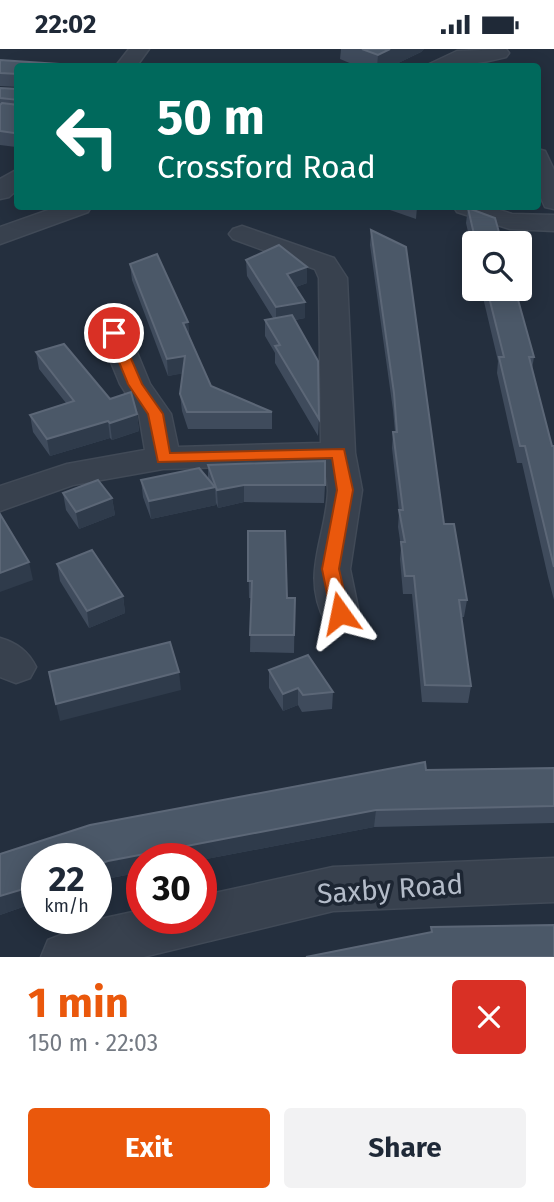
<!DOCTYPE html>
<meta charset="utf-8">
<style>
body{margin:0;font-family:"Fira Sans",sans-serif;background:#f2f2f3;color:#1f2937;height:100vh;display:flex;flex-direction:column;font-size:26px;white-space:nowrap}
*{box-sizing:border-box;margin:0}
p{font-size:23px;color:#747a83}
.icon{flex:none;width:38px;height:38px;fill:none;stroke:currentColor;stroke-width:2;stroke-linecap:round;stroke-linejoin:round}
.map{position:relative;height:908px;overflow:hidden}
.drawer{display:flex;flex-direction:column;background:#fff;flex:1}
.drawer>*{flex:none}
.top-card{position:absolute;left:14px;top:14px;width:527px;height:147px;border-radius:7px;box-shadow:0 4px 18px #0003;background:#00695c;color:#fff;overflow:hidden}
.buttons{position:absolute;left:462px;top:182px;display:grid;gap:14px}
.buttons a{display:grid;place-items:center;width:70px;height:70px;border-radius:7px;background:#fff;box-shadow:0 4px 18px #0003;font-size:35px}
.speed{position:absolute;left:21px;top:794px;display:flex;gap:14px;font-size:35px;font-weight:700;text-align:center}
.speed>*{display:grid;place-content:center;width:91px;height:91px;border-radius:50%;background:#fff;box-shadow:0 4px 18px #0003;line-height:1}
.speed small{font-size:18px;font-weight:400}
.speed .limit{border:10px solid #d22;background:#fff;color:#111}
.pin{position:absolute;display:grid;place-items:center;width:60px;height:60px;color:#fff;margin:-30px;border:4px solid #fff;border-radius:50%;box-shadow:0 2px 7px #0007}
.me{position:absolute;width:77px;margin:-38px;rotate:348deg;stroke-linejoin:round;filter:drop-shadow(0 0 5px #0008)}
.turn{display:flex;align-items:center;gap:24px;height:147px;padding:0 28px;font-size:32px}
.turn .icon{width:91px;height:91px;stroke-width:2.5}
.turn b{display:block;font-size:49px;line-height:60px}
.round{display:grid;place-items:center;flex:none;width:74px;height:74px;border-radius:7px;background:#f2f2f3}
.headline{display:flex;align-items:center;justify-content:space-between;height:119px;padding:0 28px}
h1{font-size:42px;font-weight:700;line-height:52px;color:#ea580c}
.primary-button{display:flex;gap:14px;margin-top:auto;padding:14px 28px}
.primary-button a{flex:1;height:80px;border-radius:7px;background:#ea580c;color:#fff;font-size:28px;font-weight:700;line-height:80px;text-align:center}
.primary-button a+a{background:#f2f2f3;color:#1f2937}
.status{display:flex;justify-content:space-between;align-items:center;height:49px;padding:0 35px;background:#fff;direction:ltr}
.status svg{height:19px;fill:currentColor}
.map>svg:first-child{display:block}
</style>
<div class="status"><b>22:02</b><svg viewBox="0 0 49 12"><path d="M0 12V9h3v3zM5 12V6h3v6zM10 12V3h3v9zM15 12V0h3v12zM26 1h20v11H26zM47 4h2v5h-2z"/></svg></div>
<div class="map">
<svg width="554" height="908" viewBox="0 0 554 908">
<rect width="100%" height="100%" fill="#242f3e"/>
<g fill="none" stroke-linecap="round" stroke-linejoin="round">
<g stroke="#414a57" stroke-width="3">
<g id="minor">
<polygon points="129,0 149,0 136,18 115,18"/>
<path d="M506,0l3,4 -3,4c-26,7 -56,10 -83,10l34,-16z"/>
<polygon points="537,100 545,102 554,121 554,160 545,158 537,140"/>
<polygon points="18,120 18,140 9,148 0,150 0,130"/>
<polygon points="57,158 91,158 88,163 0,195 0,178"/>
<polygon points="454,158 490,158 512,165 554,166 554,182 510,180 457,163"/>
<path d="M242,177l92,32 13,20 8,175 7,37 -12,79 9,44 -5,10 -14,4 -14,-4c-26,-48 0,-84 2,-132 0,-9 -3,-19 -5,-27l-160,5 -90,16 -73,26v-25l67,-22 78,-14 -6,-36 -19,-30 -21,-51 5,-6 10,-3 10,3 5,6 21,51 21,30 7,33 143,-4 -2,-165 -4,-9 -82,-30 -4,-5 4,-5z"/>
<path d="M0,589c17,5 28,13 36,29l-6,11 -14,5 -16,-6z"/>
<polygon points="554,809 554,853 333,862 143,908 41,908 48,891 105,869 142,861 142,870 201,870 201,847 333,818"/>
</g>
</g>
<use href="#minor" fill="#38414e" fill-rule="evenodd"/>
</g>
<g fill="#3f4b5c">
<polygon points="341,0 424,0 421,3 390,18 359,18 340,10"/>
<polygon points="0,24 18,25 18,38 0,37"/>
<polygon points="0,39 18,40 18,97 16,98 0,96"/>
<polygon points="389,158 417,158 416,170 390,161"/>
<polygon points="468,159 502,194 474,194 474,210 466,174"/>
<polygon points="371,181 444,475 467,551 464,568 461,568 471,637 468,654 422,653 412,545 403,545 400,510 401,498 398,478 399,463 392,399 393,383 395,383 393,361 370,196"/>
<polygon points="246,211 307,234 296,238 305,269 295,271 319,370 318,387 275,314 275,304 265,287 265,271 273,269 247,227"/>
<polygon points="130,215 188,273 189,286 211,337 272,363 272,380 188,380 182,362 180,345 183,324 168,327 132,231"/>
<polygon points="481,240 515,240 534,308 532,320 552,397 554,397 554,551 548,528 522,414 517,414 497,324 498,312"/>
<polygon points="36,303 110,350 137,365 139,382 112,391 110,389 50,407 33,383 30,366 66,354 39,320"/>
<polygon points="208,416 325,436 324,454 244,453 218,459 216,454 216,456 151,470 143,448 141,431 208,430"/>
<polygon points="63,444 112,449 115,466 79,480 66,461"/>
<polygon points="248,482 287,549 295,549 294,604 250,603 251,549 249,549"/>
<polygon points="57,515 123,547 125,564 89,579 60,532"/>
<polygon points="269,621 333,643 332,660 302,663 298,656 283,662 269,639"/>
<polygon points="425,713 426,721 554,719 554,774 374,778 201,811 201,810 142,810 142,823 111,829 96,834 96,810 37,810 37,853 0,866 0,805 90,776"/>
</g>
<g fill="#2f3b4b">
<polygon points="390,0 424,0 421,3 390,18 377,18 378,6"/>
<polygon points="18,81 18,97 16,98 14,84"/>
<polygon points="307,218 307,234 287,241 287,225"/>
<polygon points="305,253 305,269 276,274 276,258"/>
<polygon points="188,273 189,289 183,274"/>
<polygon points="185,307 186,324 168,327 167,310"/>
<polygon points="137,365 139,382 112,391 110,374"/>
<polygon points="108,372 110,389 50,407 47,390"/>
<polygon points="244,436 244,453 218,459 217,441"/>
<polygon points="215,438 216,456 151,470 149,452"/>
<polygon points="112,449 115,466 79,480 76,463"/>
<polygon points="29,513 33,531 0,543 0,524"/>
<polygon points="123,547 125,564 89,579 87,562"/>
<polygon points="179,623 181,641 60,672 56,655"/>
<polygon points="298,639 298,656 283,662 283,645"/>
<polygon points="376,761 374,778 201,811 201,810 142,810 142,823 111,829 96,834 96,816 108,812"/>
<polygon points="37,836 37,853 0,866 0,847"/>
</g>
<g fill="#4b5868" stroke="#5c6777" stroke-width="2">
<polygon points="362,0 390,0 378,6"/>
<polygon points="0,11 58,15 56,18 18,18 18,25 0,24"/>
<polygon points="0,39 18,40 18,51 0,49"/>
<polygon points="2,54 18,56 18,81 14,84 0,82 0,56"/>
<polygon points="468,159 495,169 502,194 476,194"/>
<polygon points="371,181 406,198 444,475 454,475 467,551 459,551 471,637 425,636 414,527 405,527 401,493 405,493 399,461 403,461 393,383 397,383 394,344"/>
<polygon points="279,196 307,218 287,225 305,253 276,258 246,211"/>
<polygon points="157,205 188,273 183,274 211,337 272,363 187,363 180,345 185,307 167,310 130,215"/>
<polygon points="487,240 515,240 534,308 529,308 552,397 554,397 554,518 525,397 520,397 499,308 504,308"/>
<polygon points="292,266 318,312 319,370 275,297 280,296 265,271"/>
<polygon points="64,295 110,350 131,343 137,365 110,374 108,372 47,390 30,366 74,352 36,303"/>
<polygon points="325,412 325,436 244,436 217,441 208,416"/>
<polygon points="199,419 215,438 149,452 141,431"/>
<polygon points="98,431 112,449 76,463 63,444"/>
<polygon points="0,465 29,513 0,524"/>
<polygon points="248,482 285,482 287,549 295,549 294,586 250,586 252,532 248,532"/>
<polygon points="92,501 123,547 87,562 57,515"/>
<polygon points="170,593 179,623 56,655 49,623"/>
<polygon points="308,606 333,643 303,646 298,639 283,645 269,621"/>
<polygon points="425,713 426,721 554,719 554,757 376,761 108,812 96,816 96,810 37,810 37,836 0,847 0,805 90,776"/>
<polygon points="554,876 554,908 306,908 432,883 431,878"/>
</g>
<polygon fill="#ea580c" stroke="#983908" stroke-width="2" points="114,280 120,284 142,335 163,365 170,404 344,400 353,441 339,520 349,564 346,568 334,568 331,564 322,520 337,441 332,409 158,413 148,365 128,335 107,284"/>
<g text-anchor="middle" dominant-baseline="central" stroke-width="7" stroke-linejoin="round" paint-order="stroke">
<g font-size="28" fill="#b4bcc9" stroke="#1d2633">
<text transform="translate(390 840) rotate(-4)">Saxby Road</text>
</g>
</g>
</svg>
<div class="buttons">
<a><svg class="icon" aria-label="search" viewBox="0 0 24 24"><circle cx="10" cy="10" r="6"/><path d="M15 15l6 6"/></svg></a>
</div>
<div class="speed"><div>22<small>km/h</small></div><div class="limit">30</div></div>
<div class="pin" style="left:114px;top:284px;background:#d93025"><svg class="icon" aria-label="arrive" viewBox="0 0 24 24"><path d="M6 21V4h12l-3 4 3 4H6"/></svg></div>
<svg class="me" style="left:340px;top:564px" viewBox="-20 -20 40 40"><path d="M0-17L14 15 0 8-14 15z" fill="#ea580c" stroke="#fff" stroke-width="4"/></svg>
<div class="top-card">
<div class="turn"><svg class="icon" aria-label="left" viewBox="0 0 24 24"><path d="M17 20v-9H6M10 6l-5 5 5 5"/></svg><div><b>50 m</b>Crossford Road</div></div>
</div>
</div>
<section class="drawer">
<div class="headline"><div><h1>1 min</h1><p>150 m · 22:03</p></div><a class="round" style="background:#d93025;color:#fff"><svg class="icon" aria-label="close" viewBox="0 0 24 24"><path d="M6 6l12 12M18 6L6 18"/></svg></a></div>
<div class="primary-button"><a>Exit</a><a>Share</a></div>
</section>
